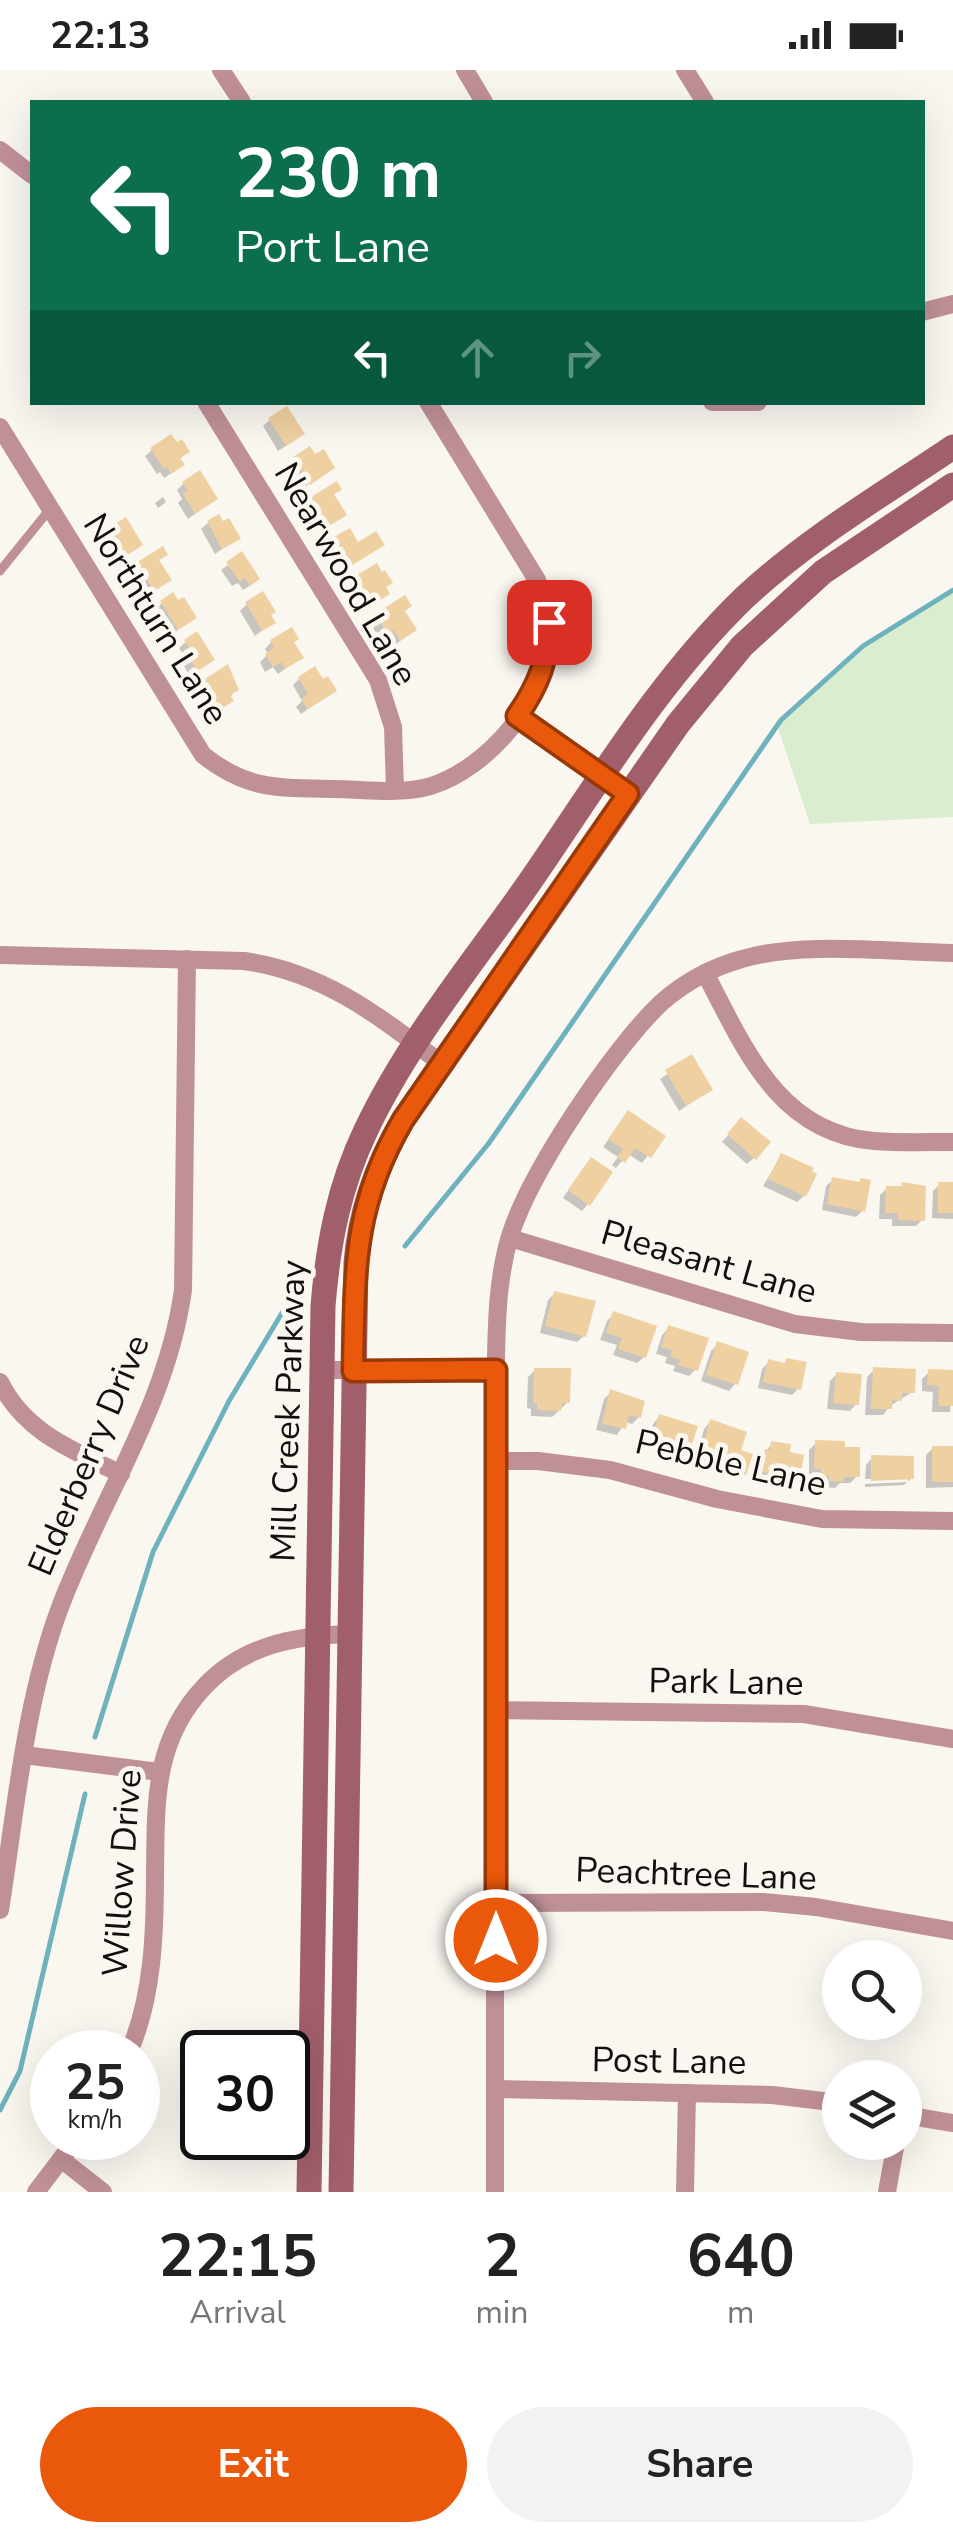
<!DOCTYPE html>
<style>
body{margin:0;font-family:"Nunito Sans",sans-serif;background:#f2f2f2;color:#222;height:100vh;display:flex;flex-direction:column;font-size:38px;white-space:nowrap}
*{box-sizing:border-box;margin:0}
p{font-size:32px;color:#767676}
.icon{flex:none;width:55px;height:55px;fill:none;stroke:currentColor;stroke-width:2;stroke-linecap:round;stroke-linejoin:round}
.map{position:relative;height:2122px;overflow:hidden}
.sheet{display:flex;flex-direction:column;background:#fff;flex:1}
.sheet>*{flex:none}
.banner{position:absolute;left:30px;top:30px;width:895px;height:305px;border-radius:0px;box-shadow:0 10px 40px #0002;background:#0b6e4f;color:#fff;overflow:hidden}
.controls{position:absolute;left:822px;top:1870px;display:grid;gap:20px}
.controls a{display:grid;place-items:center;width:100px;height:100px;border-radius:50%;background:#fff;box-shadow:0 10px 40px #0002;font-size:50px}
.speed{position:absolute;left:30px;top:1960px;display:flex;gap:20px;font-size:50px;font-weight:700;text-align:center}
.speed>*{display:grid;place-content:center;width:130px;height:130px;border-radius:50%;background:#fff;box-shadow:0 10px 40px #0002;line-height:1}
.speed small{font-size:25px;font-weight:400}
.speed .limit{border:5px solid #111;border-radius:15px;background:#fff;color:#111}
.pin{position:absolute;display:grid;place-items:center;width:85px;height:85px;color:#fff;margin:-42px;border-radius:20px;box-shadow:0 5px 15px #0006}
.me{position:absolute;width:110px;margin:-55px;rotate:0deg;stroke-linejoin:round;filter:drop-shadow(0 0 8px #0008)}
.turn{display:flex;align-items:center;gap:35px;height:210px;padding:0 40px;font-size:45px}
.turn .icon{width:130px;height:130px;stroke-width:2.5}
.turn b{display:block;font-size:70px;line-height:85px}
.lanes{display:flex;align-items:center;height:95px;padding:0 40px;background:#0003;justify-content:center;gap:50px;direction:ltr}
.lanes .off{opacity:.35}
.eta{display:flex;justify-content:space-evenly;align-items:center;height:170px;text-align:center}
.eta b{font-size:60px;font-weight:700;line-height:70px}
.primary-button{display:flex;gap:20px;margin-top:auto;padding:20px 40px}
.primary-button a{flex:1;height:115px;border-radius:60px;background:#ea580c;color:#fff;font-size:40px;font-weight:700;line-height:115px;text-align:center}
.primary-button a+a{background:#f2f2f2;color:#222}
.status{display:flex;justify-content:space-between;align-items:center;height:70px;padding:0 50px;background:#fff;direction:ltr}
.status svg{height:28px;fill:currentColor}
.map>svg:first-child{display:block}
</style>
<div class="status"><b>22:13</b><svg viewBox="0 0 49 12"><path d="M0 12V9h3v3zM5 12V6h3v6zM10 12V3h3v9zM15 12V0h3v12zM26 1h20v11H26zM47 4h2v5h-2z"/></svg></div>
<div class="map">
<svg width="953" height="2122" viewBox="0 0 953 2122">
<rect width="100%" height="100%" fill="#faf6f0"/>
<polygon fill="#daeecf" points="953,519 953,747 810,754 777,655 863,576"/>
<g fill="#0003">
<polygon points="270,350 295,370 278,381 263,356"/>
<polygon points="152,380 187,382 179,390 175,401 164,408 160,402 157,404 145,386"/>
<polygon points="310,380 332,398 302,419 288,396"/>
<polygon points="183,414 215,429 188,449 178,433 182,429 177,420"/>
<polygon points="339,419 332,426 344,445 321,461 306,436 313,429"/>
<polygon points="163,427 166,432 158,438 155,433"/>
<polygon points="208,453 238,468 215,484 201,459"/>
<polygon points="104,463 140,475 118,491 114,483 108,486 97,470"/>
<polygon points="334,470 357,475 382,475 342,501 327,477"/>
<polygon points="242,485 251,515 243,520 238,513 232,516 221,500"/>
<polygon points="157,491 162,516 146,526 131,501 138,494"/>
<polygon points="381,505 387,524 365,540 350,515 357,508"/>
<polygon points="404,528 402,542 407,566 393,576 386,565 380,569 370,553"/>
<polygon points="162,533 194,548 171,565 155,539"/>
<polygon points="247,534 273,552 255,566 240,541"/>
<polygon points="186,572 205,596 190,606 179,588 183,584 179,578"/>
<polygon points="271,572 292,573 301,587 278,604 273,597 265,602 260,592 268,584 265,579"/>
<polygon points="299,609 334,621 301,644 296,637 302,631 293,615"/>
<polygon points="200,615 236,619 224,637 209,646 194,621"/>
<polygon points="691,988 710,1020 679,1041 660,1009"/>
<polygon points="622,1050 662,1067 642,1093 628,1084 616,1098 612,1095 618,1087 603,1077"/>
<polygon points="742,1050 754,1088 747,1094 722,1072"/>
<polygon points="781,1086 804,1126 797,1132 763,1116"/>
<polygon points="584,1097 588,1134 582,1141 563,1128"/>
<polygon points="833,1110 857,1114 861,1110 863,1140 856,1147 822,1140 826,1116"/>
<polygon points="953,1113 953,1149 932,1148 933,1121 939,1115"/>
<polygon points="903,1115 923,1149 916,1156 892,1156 892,1149 879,1149 880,1125 887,1118 899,1119"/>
<polygon points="555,1223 584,1266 577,1272 540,1263 548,1230"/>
<polygon points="614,1244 644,1287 637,1293 613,1285 617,1275 600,1270 607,1251"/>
<polygon points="669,1258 695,1300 689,1306 673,1301 675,1296 665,1293 667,1287 656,1284 662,1265"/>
<polygon points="718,1274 735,1314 729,1321 701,1311 711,1281"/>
<polygon points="787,1291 798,1319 792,1325 758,1318 762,1299 769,1292 782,1295"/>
<polygon points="535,1300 568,1332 552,1347 531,1346 531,1339 527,1338 528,1307"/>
<polygon points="874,1300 912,1322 890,1336 883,1345 865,1345 867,1307"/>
<polygon points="929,1302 953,1303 950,1342 932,1342 933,1322 922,1321 922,1309"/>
<polygon points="836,1305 856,1334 850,1341 827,1339 830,1311"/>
<polygon points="611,1322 639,1347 632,1354 625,1352 617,1365 596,1360 604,1329"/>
<polygon points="659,1347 688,1379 682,1386 647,1374 653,1354"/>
<polygon points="710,1352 738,1382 744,1403 737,1410 695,1392 704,1359"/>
<polygon points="816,1373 857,1406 850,1413 840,1413 835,1418 823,1417 823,1412 815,1412 815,1405 809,1405 809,1380"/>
<polygon points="772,1374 787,1385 798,1407 791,1414 756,1408 759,1389"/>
<polygon points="933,1378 953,1378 953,1417 926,1418 926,1385"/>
<polygon points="872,1388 911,1408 908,1412 908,1407 865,1409 866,1395"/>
<polygon points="907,1412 904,1415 865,1417 865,1414"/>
</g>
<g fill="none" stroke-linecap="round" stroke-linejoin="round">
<g stroke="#6eb2be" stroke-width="5">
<polyline points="405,1176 489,1073 781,650 863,576 953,520"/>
<polyline points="95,1667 153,1482 229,1331 282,1243"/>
<polyline points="0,2040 20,2001 85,1724"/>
</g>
</g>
<g fill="#efd1a1">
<polygon points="287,336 305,364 286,376 268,348"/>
<polygon points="171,364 177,372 182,369 190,382 180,388 185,395 171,404 167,397 164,399 150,378"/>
<polygon points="310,376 315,384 324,379 335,398 310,415 293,387"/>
<polygon points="200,400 218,429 195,444 183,424 188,421 182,412"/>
<polygon points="337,411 342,420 334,424 347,445 329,456 311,427"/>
<polygon points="219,444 223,451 229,448 241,469 222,479 207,451"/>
<polygon points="126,447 143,475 126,486 121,478 115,482 103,461"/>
<polygon points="350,458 358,472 376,461 385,475 349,497 332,468"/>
<polygon points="163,476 168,485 159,490 172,510 154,521 136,493"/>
<polygon points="242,481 260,509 250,516 245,508 240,512 226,492"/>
<polygon points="377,493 382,502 385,500 393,513 386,517 390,524 372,535 355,506"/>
<polygon points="263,521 276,542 271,545 276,553 262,561 245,532"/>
<polygon points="173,522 178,530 184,527 197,548 178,560 160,531"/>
<polygon points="405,525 412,536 405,541 417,560 400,571 394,560 388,564 375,544"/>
<polygon points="292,557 299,569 294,572 304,588 285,599 281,592 273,597 265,584 274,578 270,570"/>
<polygon points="197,561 215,590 197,601 184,580 189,577 184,570"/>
<polygon points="228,594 239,620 230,625 234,631 217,641 199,613"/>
<polygon points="315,596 323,609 328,606 337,621 308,639 301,629 308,624 298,607"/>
<polygon points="692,984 713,1020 686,1036 665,1000"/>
<polygon points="628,1040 666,1066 651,1088 635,1078 625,1093 617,1087 623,1079 608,1069"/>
<polygon points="741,1047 771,1072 756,1090 727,1064"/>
<polygon points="781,1083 814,1098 812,1101 817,1104 806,1127 768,1109"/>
<polygon points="591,1087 613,1102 590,1136 568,1120"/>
<polygon points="832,1107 860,1112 860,1108 871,1110 865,1142 827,1134"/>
<polygon points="902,1112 926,1116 925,1151 898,1150 898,1143 885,1143 886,1116 902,1116"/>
<rect x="938" y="1112" width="15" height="31"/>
<polygon points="554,1221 596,1231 586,1267 545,1256"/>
<polygon points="613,1241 657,1256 646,1288 618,1279 622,1268 606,1263"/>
<polygon points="668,1255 709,1268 698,1301 678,1295 680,1290 670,1286 672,1280 661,1277"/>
<polygon points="717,1271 749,1282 738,1315 706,1305"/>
<polygon points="786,1288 807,1292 801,1320 763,1312 768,1289 785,1293"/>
<polygon points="873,1297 916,1299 915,1323 902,1323 902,1331 892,1330 892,1339 871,1339"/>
<polygon points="534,1298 571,1298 570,1333 562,1333 561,1341 537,1340 537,1333 533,1333"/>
<polygon points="928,1299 953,1300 953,1336 938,1336 939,1316 927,1315"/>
<polygon points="836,1302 862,1304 859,1335 833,1333"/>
<polygon points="610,1319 645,1331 641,1348 629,1345 626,1359 602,1354"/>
<polygon points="659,1344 698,1356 690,1380 652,1368"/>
<polygon points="710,1349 747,1362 741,1380 753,1384 746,1405 701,1385"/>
<polygon points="815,1370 845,1371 845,1377 860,1377 860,1407 844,1407 844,1412 829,1411 829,1406 821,1406 821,1399 814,1399"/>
<polygon points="771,1371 791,1374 790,1382 804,1385 800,1408 762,1402 765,1379 770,1380"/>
<rect x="932" y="1376" width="21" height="36"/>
<polygon points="871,1385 914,1386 914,1409 871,1411"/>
</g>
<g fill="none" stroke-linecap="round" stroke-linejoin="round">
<polyline stroke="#c09098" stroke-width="9" points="0,501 50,439"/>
<g stroke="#c09098" stroke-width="18">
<polyline points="221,0 242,32"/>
<polyline points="465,0 484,32"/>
<polyline points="685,0 705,32"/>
<polyline points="0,80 32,105"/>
<polyline points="922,242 953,234"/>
<polyline points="206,332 378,610 393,657 395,720"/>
<polyline points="712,332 758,332"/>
<path d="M0,357l203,328c44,35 75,33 129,34 31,0 69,6 99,-3 57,-18 115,-86 118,-147 1,-21 -5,-40 -12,-59l-109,-178"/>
<polyline points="517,646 628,724"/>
<path d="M0,885l244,6c80,11 135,55 198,103"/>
<path d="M705,903c39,74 73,160 169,168 26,2 53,1 79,1"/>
<polyline points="510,1168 795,1254 861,1262 953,1263"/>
<polyline points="322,1300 496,1300"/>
<path d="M0,1312c25,51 73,68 121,92"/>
<polyline points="495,1391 538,1391 610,1400 717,1429 822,1449 953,1451"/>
<polyline points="495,1640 804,1644 953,1669"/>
<polyline points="24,1685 159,1702"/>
<polyline points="496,1833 764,1832 816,1837 953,1861"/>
<path d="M0,1840c16,-100 24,-204 59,-300 40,-108 108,-204 124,-320l4,-331"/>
<path d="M129,1982c24,-55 26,-119 26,-179 1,-70 -2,-132 49,-186 39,-42 90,-51 145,-53"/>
<polyline points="496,2019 772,2025 840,2033"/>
<polyline points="905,2045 953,2053"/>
<polyline points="61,2089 103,2122"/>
<polyline points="36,2122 77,2068"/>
<path d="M495,2122v-791c2,-55 -1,-112 15,-165 20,-64 103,-188 152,-234 23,-20 51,-35 80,-43 60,-18 147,-7 211,-6"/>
<polyline points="685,2122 687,2023"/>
<polyline points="887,2122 896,2072"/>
</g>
<g stroke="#a15e6b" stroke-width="25">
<path d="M309,2122l14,-886c5,-62 16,-120 43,-176 42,-89 107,-167 163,-247 67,-97 130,-203 215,-285 63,-59 138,-103 209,-151"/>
<path d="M341,2122l15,-929c4,-52 21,-98 47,-143l275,-396 64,-78 81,-74 130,-87"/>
</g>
</g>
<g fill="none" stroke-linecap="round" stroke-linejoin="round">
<g stroke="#983908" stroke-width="25">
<path id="route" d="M496,1870v-570l-143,1c2,-97 -1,-164 50,-251l225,-326 -111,-78c21,-30 32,-57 32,-94"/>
</g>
<use href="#route" stroke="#ea580c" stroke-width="18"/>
</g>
<g text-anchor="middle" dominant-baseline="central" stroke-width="10" stroke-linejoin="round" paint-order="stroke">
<g font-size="35" fill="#12100e" stroke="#faf6f0">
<text transform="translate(346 504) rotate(60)">Nearwood Lane</text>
<text transform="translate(156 549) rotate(58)">Northturn Lane</text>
<text transform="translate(709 1192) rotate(16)">Pleasant Lane</text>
<text transform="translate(288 1341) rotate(-88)">Mill Creek Parkway</text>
<text transform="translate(89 1385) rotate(-67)">Elderberry Drive</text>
<text transform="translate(731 1393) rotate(13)">Pebble Lane</text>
<text transform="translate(726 1612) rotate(1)">Park Lane</text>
<text transform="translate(122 1803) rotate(-86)">Willow Drive</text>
<text transform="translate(696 1804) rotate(2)">Peachtree Lane</text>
<text transform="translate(669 1991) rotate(1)">Post Lane</text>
</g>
</g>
</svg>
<div class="controls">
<a><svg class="icon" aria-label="search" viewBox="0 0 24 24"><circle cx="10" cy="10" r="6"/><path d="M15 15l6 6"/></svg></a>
<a><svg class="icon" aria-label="layers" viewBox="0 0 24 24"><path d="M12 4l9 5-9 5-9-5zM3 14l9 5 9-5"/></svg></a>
</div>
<div class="speed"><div>25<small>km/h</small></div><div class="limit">30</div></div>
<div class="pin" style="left:549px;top:552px;background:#d93025"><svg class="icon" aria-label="arrive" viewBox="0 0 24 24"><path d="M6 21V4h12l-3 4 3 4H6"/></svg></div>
<svg class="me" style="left:496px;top:1870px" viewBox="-20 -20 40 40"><circle r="17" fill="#ea580c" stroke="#fff" stroke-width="3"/><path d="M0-11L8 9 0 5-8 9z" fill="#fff"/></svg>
<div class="banner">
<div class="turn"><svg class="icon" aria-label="left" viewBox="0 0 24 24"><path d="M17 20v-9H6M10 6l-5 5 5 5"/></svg><div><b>230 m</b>Port Lane</div></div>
<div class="lanes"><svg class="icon" aria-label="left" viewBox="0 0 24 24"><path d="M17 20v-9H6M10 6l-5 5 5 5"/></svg><svg class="icon off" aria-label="ahead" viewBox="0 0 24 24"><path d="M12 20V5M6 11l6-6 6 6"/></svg><svg class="icon off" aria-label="right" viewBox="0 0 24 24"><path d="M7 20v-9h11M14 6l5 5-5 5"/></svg></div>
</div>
</div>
<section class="sheet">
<div class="eta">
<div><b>22:15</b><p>Arrival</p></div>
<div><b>2</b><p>min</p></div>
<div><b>640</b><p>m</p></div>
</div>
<div class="primary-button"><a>Exit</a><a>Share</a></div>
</section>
